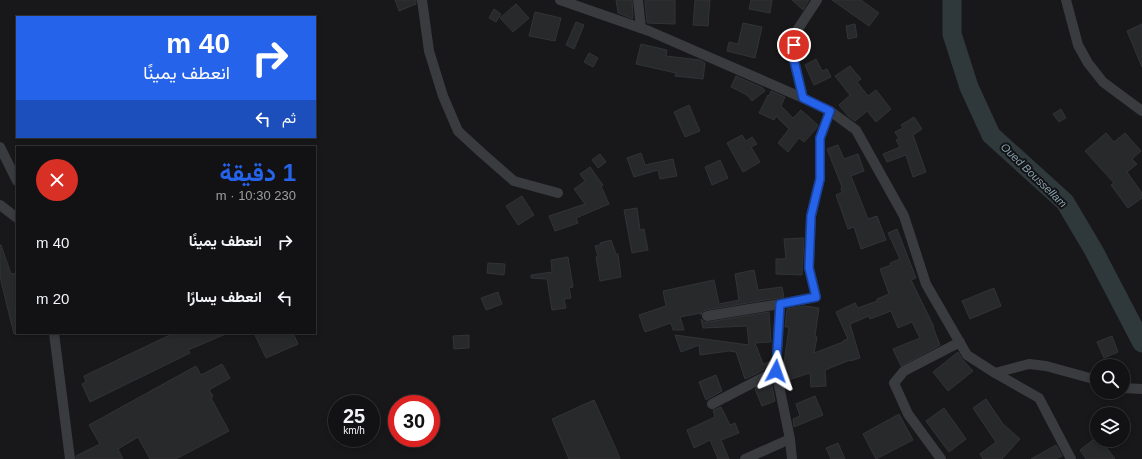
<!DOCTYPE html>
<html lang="ar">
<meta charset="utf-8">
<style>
body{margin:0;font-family:Helvetica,Vazirmatn,sans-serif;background:#1f2022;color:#f1f3f6;direction:rtl;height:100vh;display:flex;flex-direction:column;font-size:15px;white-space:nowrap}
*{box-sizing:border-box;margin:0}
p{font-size:13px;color:#9c9ea0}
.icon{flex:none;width:22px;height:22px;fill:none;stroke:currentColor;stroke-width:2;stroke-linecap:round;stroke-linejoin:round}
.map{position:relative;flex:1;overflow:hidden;direction:ltr}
.drawer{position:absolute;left:16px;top:146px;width:300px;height:188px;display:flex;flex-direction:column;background:#121214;border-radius:0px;box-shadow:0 2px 6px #0003,0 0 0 1px #313234;direction:rtl}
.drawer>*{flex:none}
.banner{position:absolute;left:16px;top:16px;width:300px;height:122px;border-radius:0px;box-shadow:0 2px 6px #0003,0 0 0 1px #313234;direction:rtl;background:#2563eb;color:#fff;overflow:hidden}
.fabs{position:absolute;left:1090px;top:359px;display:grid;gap:8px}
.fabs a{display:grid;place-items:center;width:40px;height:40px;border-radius:50%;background:#121214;box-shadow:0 2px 6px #0003,0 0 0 1px #313234;font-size:20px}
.speed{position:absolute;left:328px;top:395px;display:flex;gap:8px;font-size:20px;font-weight:700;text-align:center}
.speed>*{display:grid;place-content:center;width:52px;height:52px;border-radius:50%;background:#121214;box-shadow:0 2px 6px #0003,0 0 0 1px #313234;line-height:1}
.speed small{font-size:10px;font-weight:400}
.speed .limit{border:6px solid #d22;background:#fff;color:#111}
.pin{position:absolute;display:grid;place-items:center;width:34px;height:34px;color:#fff;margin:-17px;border:2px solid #fff;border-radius:50%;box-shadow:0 1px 4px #0007}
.me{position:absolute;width:44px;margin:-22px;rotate:4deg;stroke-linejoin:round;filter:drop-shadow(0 0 3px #0008)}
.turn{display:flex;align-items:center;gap:14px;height:84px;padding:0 20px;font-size:18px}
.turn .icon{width:52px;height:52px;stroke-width:2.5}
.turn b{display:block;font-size:28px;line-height:34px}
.then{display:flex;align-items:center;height:38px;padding:0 20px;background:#0003;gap:8px;font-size:15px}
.round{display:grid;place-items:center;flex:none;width:42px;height:42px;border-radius:21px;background:#1f2022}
.headline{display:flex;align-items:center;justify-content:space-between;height:68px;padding:0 20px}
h1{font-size:24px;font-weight:700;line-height:30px;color:#2563eb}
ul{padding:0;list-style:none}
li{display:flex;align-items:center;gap:12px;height:56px;padding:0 20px}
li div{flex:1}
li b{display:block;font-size:15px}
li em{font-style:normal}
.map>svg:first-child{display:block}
</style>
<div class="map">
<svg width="1142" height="459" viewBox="0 0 1142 459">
<rect width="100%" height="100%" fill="#18181a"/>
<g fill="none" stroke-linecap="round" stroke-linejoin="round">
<polyline stroke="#2f393c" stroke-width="19" points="952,0 952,34 969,87 991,135 1065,202 1094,251 1142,343"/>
</g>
<g fill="#28292b" stroke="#323336">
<polygon points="395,0 416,0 416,4 399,11"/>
<polygon points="616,0 632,0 633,19 618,13"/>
<polygon points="645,0 675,0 675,24 647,23"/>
<polygon points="695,0 710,0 708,26 693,25"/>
<polygon points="751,0 772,0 770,13 749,9"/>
<polygon points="792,0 809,0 803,10"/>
<polygon points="832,0 861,0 879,13 869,26"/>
<polygon points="516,4 529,18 513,32 500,18"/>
<polygon points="494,9 501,14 496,22 489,18"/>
<polygon points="535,12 561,18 555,41 529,36"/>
<polygon points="576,22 584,25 574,49 566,45"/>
<polygon points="743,23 762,27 755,58 727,51 729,42 738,44"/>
<polygon points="855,24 857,37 848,39 846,26"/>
<polygon points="1142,24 1142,67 1127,31"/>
<polygon points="641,44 667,50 666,56 700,60 705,63 703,79 675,76 676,73 636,64"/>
<polygon points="589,53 598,58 593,67 584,62"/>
<polygon points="816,59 822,71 827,69 831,77 814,85 805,65"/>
<polygon points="850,66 861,79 857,82 868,96 876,90 891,109 876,122 867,111 855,121 849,117 839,105 850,95 835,76"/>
<polygon points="736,76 763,88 765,91 752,101 747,95 731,87"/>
<polygon points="771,91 785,97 781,106 793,118 801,110 818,125 816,129 804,142 799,138 788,152 778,143 789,129 776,116 774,120 759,113 768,95 769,96"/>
<polygon points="689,105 700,131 685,137 674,112"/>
<polygon points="1061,109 1066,118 1059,122 1053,114"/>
<polygon points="914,117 922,129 913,135 926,172 913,177 906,155 887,162 883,154 900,147 896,140 899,139 895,132 903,128 901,125"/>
<polygon points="1106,133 1114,142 1125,133 1141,151 1132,159 1137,164 1127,172 1142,193 1142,198 1128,208 1111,185 1114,183 1085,151"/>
<polygon points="742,135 746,141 752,137 757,144 751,147 760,162 743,172 727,143"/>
<polygon points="838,145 844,159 858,154 864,171 851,176 868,219 877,216 886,240 861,249 854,227 848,229 836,195 842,192 841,188 842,187 827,149"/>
<polygon points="641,153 645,165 673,159 677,176 660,179 658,170 634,177 627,158"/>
<polygon points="600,154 606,162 598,168 592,160"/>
<polygon points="720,160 728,178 712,185 705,167"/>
<polygon points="590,167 603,185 601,186 609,204 576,218 578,223 555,231 549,216 585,204 574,189 585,181 580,174"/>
<polygon points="522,196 534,215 518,225 506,206"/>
<polygon points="637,208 640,230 644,229 648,250 632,253 624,210"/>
<polygon points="897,229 916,278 911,280 934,327 933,327 940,345 901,366 893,349 920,338 912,322 898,328 891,311 870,319 869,316 850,324 860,358 850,361 850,360 825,370 826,386 811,387 810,373 785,381 783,371 789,327 785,327 787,309 805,306 819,308 815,336 817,337 814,353 843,342 843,341 848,339 836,312 855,303 858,308 877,301 877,299 889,294 880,269 891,265 890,263 900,259 888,233"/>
<polygon points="804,238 802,275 776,274 776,259 786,259 784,239"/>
<polygon points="611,240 616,254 618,254 621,277 600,281 596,257 598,256 595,246 600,245 600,243"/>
<polygon points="0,245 1,245 11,274 17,273 17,333 14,334 0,277"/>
<polygon points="568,257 573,287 569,288 571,298 564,299 566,308 552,310 547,279 531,278 531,275 552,272 551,260"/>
<polygon points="488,263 505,264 504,275 487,273"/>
<polygon points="754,270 758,290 782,287 784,297 706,310 703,311 701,315 701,313 680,317 684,330 673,330 671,323 645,332 639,315 666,306 663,291 714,280 719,304 739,300 735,274"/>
<polygon points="994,288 1001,306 970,319 962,301"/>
<polygon points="498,292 502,304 486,310 481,298"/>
<polygon points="769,312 771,342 755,343 763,364 770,362 770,367 745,379 736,352 729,351 700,355 699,345 681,352 675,335 749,345 747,326 703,328 701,319 704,322 708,322"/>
<polygon points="174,333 228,333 188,350 190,353 90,402 82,384 86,382 84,376"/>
<polygon points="254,333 293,333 298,344 266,358"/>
<polygon points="469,335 469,348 454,349 453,336"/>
<polygon points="1112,336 1118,352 1104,358 1097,342"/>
<polygon points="958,352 962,359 973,371 948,391 933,372"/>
<polygon points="222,364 230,378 209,390 213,396 211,398 229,431 176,459 150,459 138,437 118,449 123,459 76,459 76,456 100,444 89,425 196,366 201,375"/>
<polygon points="716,375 722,391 706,400 699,382"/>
<polygon points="771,381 775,401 762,406 755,389"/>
<polygon points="815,396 823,415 794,427 793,419 800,416 796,404"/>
<polygon points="986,399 1003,424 1020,439 1002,459 983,459 980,454 996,442 973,408"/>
<polygon points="594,400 616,449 620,459 569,459 552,419"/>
<polygon points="721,407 730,425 735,423 739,433 721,440 729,459 718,459 710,440 694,448 687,430 715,417 713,410"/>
<polygon points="944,408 966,439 949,452 926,421"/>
<polygon points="899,414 913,440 876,459 863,434"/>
<polygon points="1093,440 1101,440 1115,459 1086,459 1080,450"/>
<polygon points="838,443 845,459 831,459 826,448"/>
<polygon points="1056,445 1062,456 1056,459 1031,459"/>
</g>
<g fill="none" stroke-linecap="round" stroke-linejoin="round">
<g stroke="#393b3e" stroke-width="10">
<polyline points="422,0 429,51 443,96 458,131 483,154 514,181 558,193"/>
<polyline points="560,0 649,31 803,98"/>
<polyline points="638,0 641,28"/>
<polyline points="817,0 794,35 793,56 803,98 830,111 856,130 904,216 926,284 967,355 995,373 1039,398 1071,459"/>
<polyline points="1066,0 1078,45 1088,63 1103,82 1142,111"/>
<polyline points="0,147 17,181"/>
<polyline points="0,205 17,218"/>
<polyline points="707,316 780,304"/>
<polyline points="54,333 70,459"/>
<polyline points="995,373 1029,364 1046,366 1097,380"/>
<polyline points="1123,388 1142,389"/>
<polyline points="712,404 776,371"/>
<polyline points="745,459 790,439"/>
<polyline points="792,459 790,439 776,371 780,304 816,297 809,268 811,216 820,179 820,138 830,111"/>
<polyline points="941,459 908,414 894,383 904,371 960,342"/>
</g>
</g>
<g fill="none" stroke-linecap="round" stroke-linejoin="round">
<g stroke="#184099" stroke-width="10">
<polyline id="route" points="776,371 780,304 816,297 809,268 811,216 820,179 820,138 830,111 803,98 793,56 794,45"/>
</g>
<use href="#route" stroke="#2563eb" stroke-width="7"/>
</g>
<g text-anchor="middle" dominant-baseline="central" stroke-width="4" stroke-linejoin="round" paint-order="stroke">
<g font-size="11" font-style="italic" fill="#87a3af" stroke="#131315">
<text transform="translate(1034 175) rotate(44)">Oued Boussellam</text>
</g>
</g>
</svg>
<div class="fabs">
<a><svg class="icon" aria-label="search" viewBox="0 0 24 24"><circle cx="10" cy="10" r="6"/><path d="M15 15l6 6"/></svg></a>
<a><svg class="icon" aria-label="layers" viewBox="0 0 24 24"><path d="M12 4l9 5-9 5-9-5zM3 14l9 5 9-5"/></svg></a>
</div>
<div class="speed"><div>25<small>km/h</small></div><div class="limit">30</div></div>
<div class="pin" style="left:794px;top:45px;background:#d93025"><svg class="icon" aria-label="arrive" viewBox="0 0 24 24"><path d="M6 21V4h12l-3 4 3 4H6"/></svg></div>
<svg class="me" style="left:776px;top:371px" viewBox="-20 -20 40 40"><path d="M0-17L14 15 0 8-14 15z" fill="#2563eb" stroke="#fff" stroke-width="4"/></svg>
<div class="banner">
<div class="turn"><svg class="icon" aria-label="right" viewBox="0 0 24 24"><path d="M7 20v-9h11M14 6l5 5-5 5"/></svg><div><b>40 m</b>انعطف يمينًا</div></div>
<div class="then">ثم<svg class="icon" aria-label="left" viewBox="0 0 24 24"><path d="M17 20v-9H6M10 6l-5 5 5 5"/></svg></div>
</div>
<section class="drawer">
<div class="headline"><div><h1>1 دقيقة</h1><p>230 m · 10:30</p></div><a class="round" style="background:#d93025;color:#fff"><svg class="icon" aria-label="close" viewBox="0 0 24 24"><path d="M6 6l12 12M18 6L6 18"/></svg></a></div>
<ul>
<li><svg class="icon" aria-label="right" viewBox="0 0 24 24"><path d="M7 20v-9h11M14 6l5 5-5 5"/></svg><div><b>انعطف يمينًا</b></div><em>40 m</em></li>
<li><svg class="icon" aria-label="left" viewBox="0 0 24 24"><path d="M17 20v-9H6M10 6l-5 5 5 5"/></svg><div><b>انعطف يسارًا</b></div><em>20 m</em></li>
</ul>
</section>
</div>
